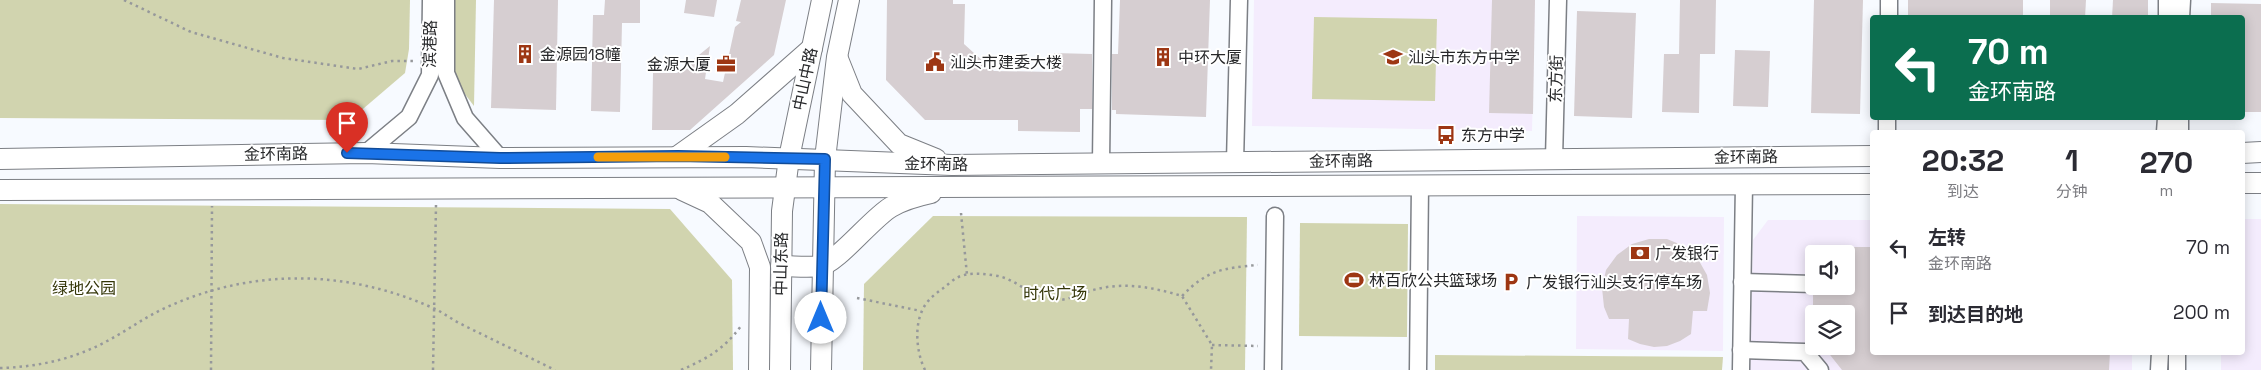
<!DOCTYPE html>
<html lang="zh">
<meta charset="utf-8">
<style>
body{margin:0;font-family:"Space Grotesk","Noto Sans SC",sans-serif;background:#f2f2f3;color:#2b2b33;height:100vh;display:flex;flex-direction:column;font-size:19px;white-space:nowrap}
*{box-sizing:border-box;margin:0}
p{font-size:16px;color:#7c7c81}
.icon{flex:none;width:28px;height:28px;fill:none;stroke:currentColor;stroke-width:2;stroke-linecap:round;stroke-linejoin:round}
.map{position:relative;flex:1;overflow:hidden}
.side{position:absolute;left:1870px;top:130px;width:375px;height:225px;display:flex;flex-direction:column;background:#fff;border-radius:5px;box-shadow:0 2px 12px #0003}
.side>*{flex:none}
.banner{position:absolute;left:1870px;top:15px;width:375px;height:105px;border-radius:5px;box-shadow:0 2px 12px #0003;background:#0b6e4f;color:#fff;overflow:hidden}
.controls{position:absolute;left:1805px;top:245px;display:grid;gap:10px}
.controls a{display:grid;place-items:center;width:50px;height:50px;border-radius:5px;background:#fff;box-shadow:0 2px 12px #0003;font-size:25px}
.pin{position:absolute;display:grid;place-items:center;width:42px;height:42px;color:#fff;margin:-51px -21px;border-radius:50% 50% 50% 0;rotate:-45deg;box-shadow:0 0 5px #0007}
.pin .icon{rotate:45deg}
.me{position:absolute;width:55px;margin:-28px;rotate:0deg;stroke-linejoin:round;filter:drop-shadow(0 0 4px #0008)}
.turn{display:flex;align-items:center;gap:18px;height:105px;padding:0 15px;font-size:22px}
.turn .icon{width:65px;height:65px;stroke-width:2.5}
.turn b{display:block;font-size:35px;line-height:42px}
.eta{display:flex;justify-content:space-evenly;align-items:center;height:85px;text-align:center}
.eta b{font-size:30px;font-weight:700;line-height:35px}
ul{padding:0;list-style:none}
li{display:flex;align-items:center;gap:15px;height:65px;padding:0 15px}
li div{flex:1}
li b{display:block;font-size:19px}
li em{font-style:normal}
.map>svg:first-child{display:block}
</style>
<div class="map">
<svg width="2261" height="370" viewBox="0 0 2261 370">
<rect width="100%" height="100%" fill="#f7faff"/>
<g fill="#f4ecfd" fill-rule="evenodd">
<polygon points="1254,0 1535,0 1532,131 1252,126"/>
<polygon points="1577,216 1724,217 1723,351 1576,349"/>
<polygon points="2243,219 2261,219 2261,370 2221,370 2221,353 2242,352"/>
<path d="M1768,220h104v132l260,1v17h-382l3,-130zM1814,254h32v32h-32zM1814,314h32v32h-32z"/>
</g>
<g fill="#d1d4af">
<polygon points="0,0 410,0 409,49 405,73 350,120 0,118"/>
<polygon points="453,0 476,0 474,106 458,85 452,69"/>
<polygon points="1314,17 1437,19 1435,101 1312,99"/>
<polygon points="0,204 670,209 732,280 733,370 0,370"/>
<polygon points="933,216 1247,217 1245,370 863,370 864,284"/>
<polygon points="1300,223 1408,224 1407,337 1299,336"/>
<polygon points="1435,355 1723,357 1722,370 1435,370"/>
</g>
<g fill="#d6ced1">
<polygon points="494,0 558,0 556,110 491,108"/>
<polygon points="605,0 640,0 640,23 622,23 620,112 591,111 593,15 604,15"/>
<polygon points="686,0 717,0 714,17 684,13"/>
<polygon points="741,0 786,0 774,55 690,130 652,130 653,73 677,73 710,46 705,79 723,82 735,27 741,22 736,21"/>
<polygon points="887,0 953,0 953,4 965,4 964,44 994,71 1054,72 1054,53 1092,54 1092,109 1080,109 1080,132 1018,131 1018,120 925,120 886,80"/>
<polygon points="1120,0 1210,0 1206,117 1116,114 1116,110 1112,110 1112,54 1118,54"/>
<polygon points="1492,0 1535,0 1533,114 1489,113"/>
<polygon points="1680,0 1716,0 1715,54 1700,54 1699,113 1662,112 1664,54 1679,54"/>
<polygon points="1814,0 1863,0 1860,114 1811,113"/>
<rect x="1908" y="0" width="115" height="18"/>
<polygon points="2050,0 2086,0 2085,18 2050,17"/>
<polygon points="2113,0 2148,0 2148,18 2112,18"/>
<polygon points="2211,3 2261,4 2261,112 2242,112 2242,18 2211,18"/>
<polygon points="1577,11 1636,13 1632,118 1574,116"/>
<polygon points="1735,50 1770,51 1768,107 1733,106"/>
<polygon points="1649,239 1667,239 1684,246 1698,259 1707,275 1710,293 1707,311 1693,311 1691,334 1680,341 1667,346 1654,347 1640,344 1628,339 1629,319 1609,319 1604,307 1602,288 1606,270 1617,255 1632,244"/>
<polygon points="1846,247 1872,247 1872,352 2110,352 2109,370 1842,370 1823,346 1846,346 1846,314 1813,314 1813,294 1818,293 1822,286 1846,286"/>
</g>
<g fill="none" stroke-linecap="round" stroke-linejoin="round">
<g stroke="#7c7f85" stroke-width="19">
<g id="minor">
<polyline points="446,0 446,73 465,118 500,158"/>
<polyline points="1889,18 1889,0"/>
<polyline points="2167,18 2167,0"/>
<polyline points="2181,18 2182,0"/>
<polyline points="1887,132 1887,118"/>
<polyline points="2165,132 2166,118"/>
<polyline points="2180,132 2180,118"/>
<polyline points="366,153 409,117 430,75 431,0"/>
<polyline points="1554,159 1558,0"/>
<polyline points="1235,162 1239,0"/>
<polyline points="1101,163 1103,0"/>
<polyline points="1742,282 1813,284"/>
<polyline points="1741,350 1805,352 1820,370"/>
<polyline points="1273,370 1275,216"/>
<polyline points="1418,370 1420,185"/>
<polyline points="1741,370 1744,184"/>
<polyline points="2159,370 2160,352"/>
<polyline points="2177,370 2177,352"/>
</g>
</g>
<g stroke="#7c7f85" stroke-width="22">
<g id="major">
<polyline points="838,59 852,94 899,144 936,159"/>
<polyline points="2242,153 2261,152"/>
<polyline points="678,156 737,114 812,48"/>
<polyline points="0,159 366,153 500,158 746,157 952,165 1872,156"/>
<polyline points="2242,183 2261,183"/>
<polyline points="0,190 1872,184"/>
<polyline points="682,190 710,203 751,242 760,267 759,370"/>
<path d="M781,266c13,0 27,2 39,0 17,-3 52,-48 71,-59 12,-7 26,-11 40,-14"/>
<polyline points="780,370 782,211 789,158 822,0"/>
<polyline points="821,370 825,159 837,57 849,0"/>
</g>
</g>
<g stroke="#96989b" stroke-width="2.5" stroke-dasharray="2.5 4" stroke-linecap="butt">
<polyline points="124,0 191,32 283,58 358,69 392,61 414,61"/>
<polyline points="961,213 967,275"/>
<path d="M1182,296c25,-26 41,-28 76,-31"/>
<polyline points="857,298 921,311"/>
<polyline points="1212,345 1258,346"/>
<path d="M0,368c38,-1 75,-9 109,-28 19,-10 36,-23 56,-32 87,-40 181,-39 268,0 9,4 17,10 26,15 32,16 64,31 96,47"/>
<polyline points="211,370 212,206"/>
<polyline points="433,370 436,205"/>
<path d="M681,370c27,-12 42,-20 60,-44"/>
<path d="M925,370c-8,-16 -11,-42 -3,-59 4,-10 12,-16 20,-22 6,-4 12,-11 19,-13 12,-4 24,-2 37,0 20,4 35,23 55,24 14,1 24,-5 37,-9 31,-10 62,-4 92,5l30,49 -1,25"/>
</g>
<use href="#minor" stroke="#fff" stroke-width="16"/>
<use href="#major" stroke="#fff" stroke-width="20"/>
</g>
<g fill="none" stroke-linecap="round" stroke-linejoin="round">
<g stroke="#114b97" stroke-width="12">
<polyline id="route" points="347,153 500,158 678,156 825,159 821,318"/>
</g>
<use href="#route" stroke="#1a73e8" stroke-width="9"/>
<polyline stroke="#f59e0b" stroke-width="9" points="598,157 725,157"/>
</g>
<defs>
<g id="building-bare" transform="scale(1.5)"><path d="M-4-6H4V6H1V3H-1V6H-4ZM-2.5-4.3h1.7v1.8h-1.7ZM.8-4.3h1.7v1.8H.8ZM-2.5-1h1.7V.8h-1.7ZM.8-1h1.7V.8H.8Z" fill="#9d3613" stroke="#fff" stroke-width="2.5" paint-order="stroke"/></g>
<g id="school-bare" transform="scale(1.5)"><path d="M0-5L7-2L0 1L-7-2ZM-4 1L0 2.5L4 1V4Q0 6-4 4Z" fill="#9d3613" stroke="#fff" stroke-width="2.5" paint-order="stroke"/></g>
<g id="civic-bare" transform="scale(1.5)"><path d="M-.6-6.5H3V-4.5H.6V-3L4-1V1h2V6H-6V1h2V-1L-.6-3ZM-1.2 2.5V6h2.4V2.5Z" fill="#9d3613" stroke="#fff" stroke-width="2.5" paint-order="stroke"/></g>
<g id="office-bare" transform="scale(1.5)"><path d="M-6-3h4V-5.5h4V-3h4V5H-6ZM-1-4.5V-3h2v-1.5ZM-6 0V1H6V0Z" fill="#9d3613" stroke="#fff" stroke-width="2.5" paint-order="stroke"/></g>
<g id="bus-bare" transform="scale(1.5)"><path d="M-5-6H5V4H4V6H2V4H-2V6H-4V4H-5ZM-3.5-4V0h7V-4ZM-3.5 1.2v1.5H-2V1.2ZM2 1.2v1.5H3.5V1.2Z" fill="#9d3613" stroke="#fff" stroke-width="2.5" paint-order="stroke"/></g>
<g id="bank-bare" transform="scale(1.5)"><path d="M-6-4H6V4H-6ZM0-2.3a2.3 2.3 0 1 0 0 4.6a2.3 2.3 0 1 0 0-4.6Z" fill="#9d3613" stroke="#fff" stroke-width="2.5" paint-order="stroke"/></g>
<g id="stadium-bare" transform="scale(1.5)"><path d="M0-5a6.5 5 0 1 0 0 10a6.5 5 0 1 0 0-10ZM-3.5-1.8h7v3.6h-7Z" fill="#9d3613" stroke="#fff" stroke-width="2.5" paint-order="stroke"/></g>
<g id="parking-bare" transform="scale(1.5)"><path d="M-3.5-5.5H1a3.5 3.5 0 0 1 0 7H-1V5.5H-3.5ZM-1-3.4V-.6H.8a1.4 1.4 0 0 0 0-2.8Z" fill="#9d3613" stroke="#fff" stroke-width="2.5" paint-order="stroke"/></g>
</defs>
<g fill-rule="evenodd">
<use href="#building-bare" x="525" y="54"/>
<use href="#building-bare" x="1163" y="57"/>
<use href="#school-bare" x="1393" y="57"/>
<use href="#civic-bare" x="935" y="62"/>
<use href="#office-bare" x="726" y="64"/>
<use href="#bus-bare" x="1446" y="135"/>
<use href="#bank-bare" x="1640" y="253"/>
<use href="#stadium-bare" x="1354" y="280"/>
<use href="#parking-bare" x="1511" y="282"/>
</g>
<g text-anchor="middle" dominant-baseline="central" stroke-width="4" stroke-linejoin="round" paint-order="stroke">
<g font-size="16" fill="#27282a" stroke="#fff">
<text transform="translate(430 44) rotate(-89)">滨港路</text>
<text transform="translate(805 79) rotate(-78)">中山中路</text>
<text transform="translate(1556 79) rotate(-89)">东方街</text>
<text transform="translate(276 154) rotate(-1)">金环南路</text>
<text transform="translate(1746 157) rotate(-1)">金环南路</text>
<text transform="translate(1341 161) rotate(-1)">金环南路</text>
<text transform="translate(936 164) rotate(1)">金环南路</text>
<text transform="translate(781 264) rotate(-89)">中山东路</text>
</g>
<g font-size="16" fill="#27282a" stroke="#fff" text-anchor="start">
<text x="540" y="54">金源园18幢</text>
<text x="1178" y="57">中环大厦</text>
<text x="1408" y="57">汕头市东方中学</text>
<text x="950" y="62">汕头市建委大楼</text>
<text x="711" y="64" text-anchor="end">金源大厦</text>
<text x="1461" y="135">东方中学</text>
<text x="1655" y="253">广发银行</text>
<text x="1369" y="280">林百欣公共篮球场</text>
<text x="1526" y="282">广发银行汕头支行停车场</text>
</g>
<g font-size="16" fill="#343608" stroke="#fff">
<text x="84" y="288">绿地公园</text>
<text x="1055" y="293">时代广场</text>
</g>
</g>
</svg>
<div class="controls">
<a><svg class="icon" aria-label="sound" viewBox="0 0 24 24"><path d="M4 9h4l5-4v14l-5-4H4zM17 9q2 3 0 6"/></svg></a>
<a><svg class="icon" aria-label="layers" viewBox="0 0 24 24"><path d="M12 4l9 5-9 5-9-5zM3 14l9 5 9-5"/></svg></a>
</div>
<div class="pin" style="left:347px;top:153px;background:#d93025"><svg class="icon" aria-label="arrive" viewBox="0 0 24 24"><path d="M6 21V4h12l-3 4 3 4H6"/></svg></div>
<svg class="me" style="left:821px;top:318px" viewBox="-20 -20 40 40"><circle r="19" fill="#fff"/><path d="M0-13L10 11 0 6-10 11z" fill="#1a73e8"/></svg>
<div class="banner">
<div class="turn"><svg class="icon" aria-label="left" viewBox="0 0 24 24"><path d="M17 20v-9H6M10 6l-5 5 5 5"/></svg><div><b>70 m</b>金环南路</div></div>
</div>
<section class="side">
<div class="eta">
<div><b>20:32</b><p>到达</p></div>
<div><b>1</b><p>分钟</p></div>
<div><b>270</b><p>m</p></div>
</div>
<ul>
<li><svg class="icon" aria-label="left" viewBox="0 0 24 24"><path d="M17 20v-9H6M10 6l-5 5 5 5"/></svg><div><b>左转</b><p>金环南路</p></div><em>70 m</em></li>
<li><svg class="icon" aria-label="arrive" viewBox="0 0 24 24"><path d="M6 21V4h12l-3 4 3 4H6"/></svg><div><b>到达目的地</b></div><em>200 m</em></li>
</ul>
</section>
</div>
